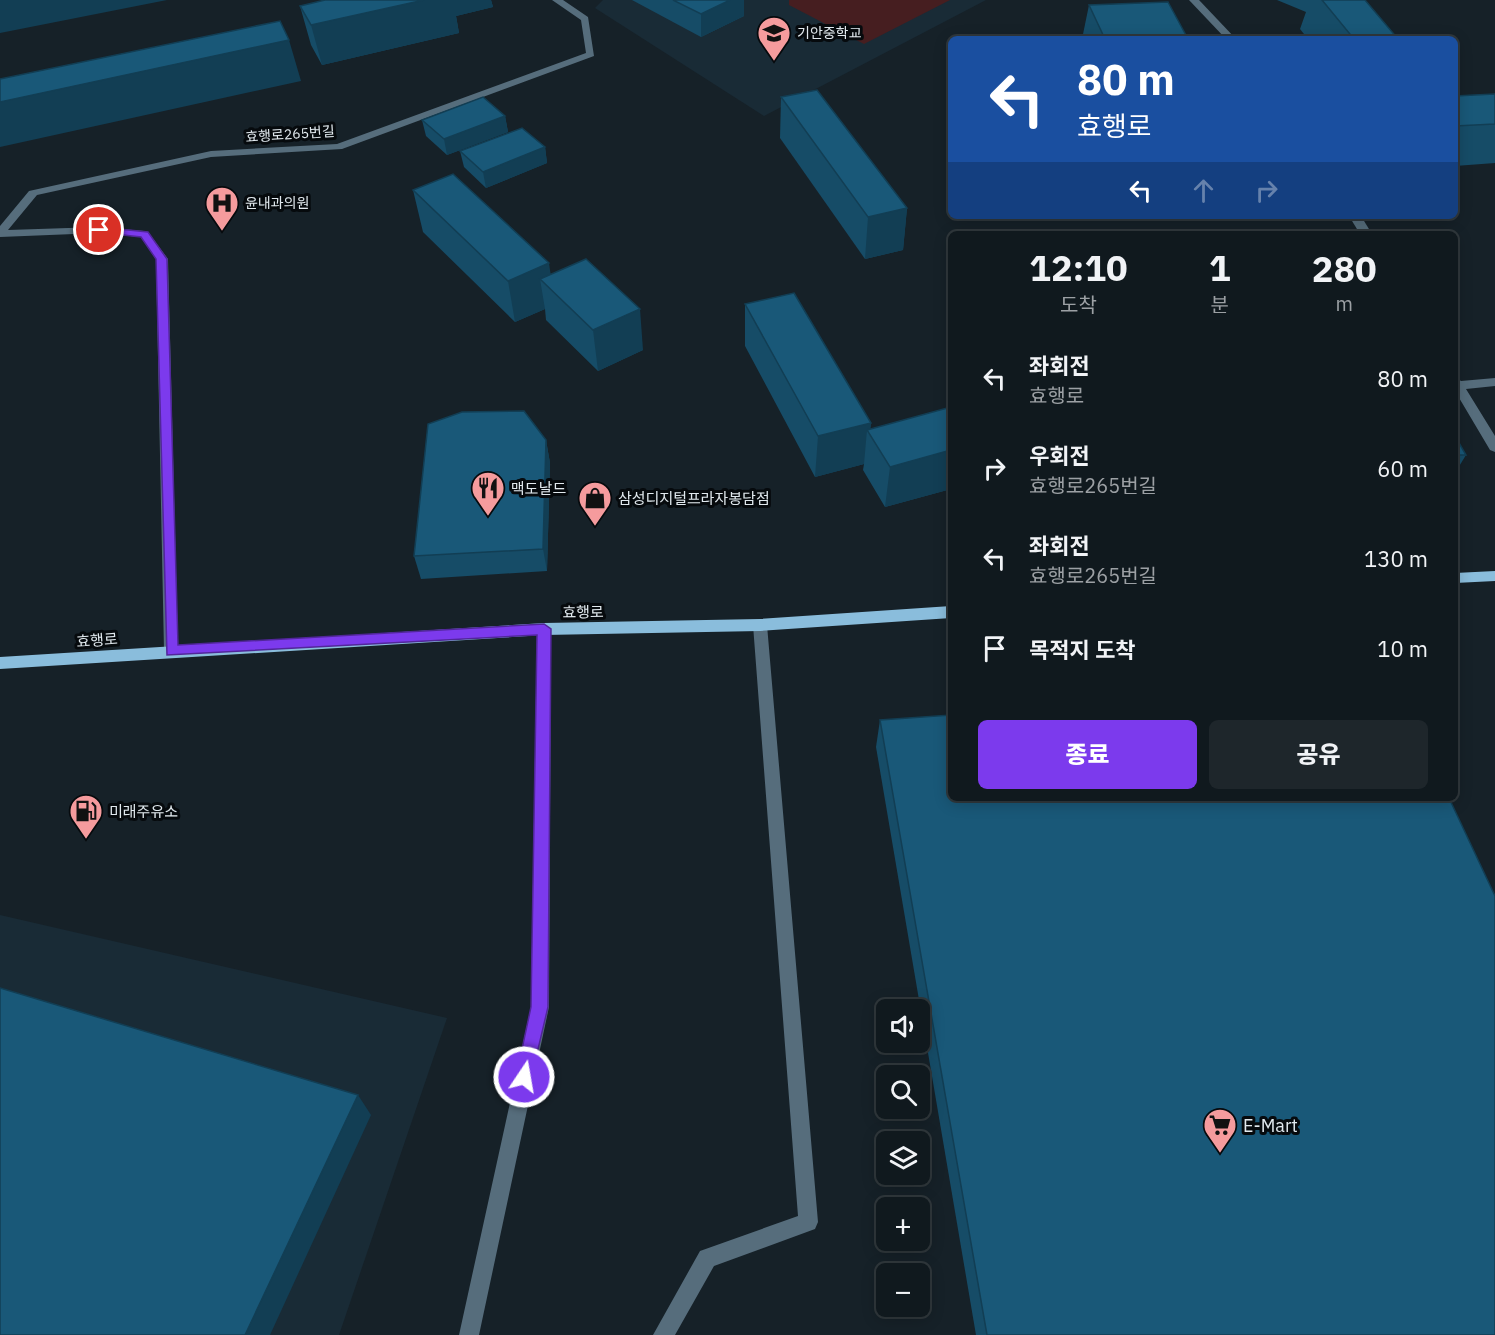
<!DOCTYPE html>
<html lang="ko">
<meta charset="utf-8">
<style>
body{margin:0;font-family:"IBM Plex Sans","Noto Sans KR",sans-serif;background:#1e262b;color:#f1f3f6;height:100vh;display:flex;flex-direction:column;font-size:22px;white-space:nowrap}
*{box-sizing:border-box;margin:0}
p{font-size:20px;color:#9ca0a4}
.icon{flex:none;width:33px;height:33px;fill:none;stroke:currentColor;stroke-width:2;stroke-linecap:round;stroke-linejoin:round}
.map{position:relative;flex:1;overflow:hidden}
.drawer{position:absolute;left:948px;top:231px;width:510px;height:570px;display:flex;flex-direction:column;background:#10191e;border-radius:9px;box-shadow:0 3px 15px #0003,0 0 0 2px #30383c}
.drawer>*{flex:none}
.guide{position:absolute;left:948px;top:36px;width:510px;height:183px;border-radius:9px;box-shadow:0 3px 15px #0003,0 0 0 2px #30383c;background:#1a4fa0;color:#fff;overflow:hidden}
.fabs{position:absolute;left:876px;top:999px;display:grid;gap:12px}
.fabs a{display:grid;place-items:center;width:54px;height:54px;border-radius:9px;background:#10191e;box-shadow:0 3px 15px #0003,0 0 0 2px #30383c;font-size:30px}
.pin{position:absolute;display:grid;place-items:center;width:51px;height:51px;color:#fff;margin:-26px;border:3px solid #fff;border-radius:50%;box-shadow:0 2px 6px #0007}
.me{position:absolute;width:66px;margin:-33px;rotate:12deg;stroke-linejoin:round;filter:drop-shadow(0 0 4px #0008)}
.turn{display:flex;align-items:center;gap:21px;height:126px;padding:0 30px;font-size:27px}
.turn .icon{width:78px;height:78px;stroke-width:2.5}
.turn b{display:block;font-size:42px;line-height:51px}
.lanes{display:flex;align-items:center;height:57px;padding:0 30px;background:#0003;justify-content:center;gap:30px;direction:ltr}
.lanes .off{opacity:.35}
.eta{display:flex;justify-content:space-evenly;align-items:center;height:102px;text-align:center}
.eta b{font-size:36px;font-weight:800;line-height:42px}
.primary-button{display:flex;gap:12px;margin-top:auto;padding:12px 30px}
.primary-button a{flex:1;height:69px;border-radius:9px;background:#7c3aed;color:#fff;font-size:24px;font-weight:800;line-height:69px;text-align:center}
.primary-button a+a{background:#1e262b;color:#f1f3f6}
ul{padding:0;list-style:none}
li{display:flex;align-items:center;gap:18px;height:90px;padding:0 30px}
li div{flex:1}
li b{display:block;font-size:22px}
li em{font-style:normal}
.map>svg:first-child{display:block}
</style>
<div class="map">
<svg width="1495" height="1335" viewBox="0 0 1495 1335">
<rect width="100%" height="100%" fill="#162128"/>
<g fill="#192b36">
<polygon points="603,0 986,0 764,116 595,8"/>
<polygon points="0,915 447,1018 339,1335 0,1335"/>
</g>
<polygon fill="#461e20" points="789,0 950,0 864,44 789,5"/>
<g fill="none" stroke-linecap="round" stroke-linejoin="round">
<g fill="#566d7c" fill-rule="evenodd">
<polygon points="552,0 563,0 588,17 594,56 342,149 211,157 37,195 8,230 99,227 144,231 148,232 168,259 178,651 176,655 166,655 164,651 156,259 141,237 99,233 0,237 0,226 29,191 211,151 337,144 586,53 581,20"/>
<polygon points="1189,0 1199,0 1236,39 1226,39"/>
<polygon points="1349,216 1361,216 1372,234 1360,234"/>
<polygon points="1455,377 1461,381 1495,378 1495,386 1466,389 1495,436 1495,452 1490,450 1455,391"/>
<polygon points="760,619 767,625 818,1222 815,1229 714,1266 675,1335 653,1335 700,1251 798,1216 753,625"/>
<polygon points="544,623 551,629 549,1007 479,1335 459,1335 531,1007 537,629"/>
</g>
<g fill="#8abddc" fill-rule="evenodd">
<polygon points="1495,571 1495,581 1455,583 1455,573"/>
<polygon points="951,606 951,618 760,631 544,635 0,669 0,657 544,623 760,619"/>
</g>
</g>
<g fill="#164c67">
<polygon points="325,0 491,0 493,7 456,16 459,33 322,65 311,45 300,6"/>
<polygon points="632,0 744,0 744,16 701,37"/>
<polygon points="1277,0 1365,0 1398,39 1308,39 1300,29 1306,12"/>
<polygon points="1089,5 1188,39 1082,39"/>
<polygon points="1495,94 1495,163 1455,166 1455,96"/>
<polygon points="781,97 907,208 903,250 865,259 780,138"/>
<polygon points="505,116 508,132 447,155 426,136 422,120"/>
<polygon points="545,147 547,163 486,188 464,167 460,151"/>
<polygon points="413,190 551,274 643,350 598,371 546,320 545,309 515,322 423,232"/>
<polygon points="745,304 871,423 870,429 951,407 951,489 885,507 863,470 864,464 815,477 745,346"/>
<polygon points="1455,436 1466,455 1455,473"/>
<polygon points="546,440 550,463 547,571 421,579 414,556"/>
<polygon points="880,720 1495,1335 976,1335 876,747"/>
</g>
<g fill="#123e54">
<polygon points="0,0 167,0 0,33"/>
<polygon points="424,0 491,0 493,7 456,16 459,33 322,65 311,25"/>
<polygon points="730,0 744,0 744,16 701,37 701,14"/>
<polygon points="289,40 301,81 0,147 0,102"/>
<polygon points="505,116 508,132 447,155 444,139"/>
<polygon points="545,147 547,163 486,188 483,172"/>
<polygon points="907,208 903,250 865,259 868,217"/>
<polygon points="549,263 553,291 540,279 545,309 515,322 508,281"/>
<polygon points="640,309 643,350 598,371 593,330"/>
<polygon points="871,423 870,434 867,430 864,464 815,477 818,436"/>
<polygon points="546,440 550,463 547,571 543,549"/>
<polygon points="951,450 951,489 885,507 890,467"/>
<polygon points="358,1095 371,1115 270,1335 245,1335"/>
</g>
<g fill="#195878" stroke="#123e54" stroke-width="1.5">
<polygon points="325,0 424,0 311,25 300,6"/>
<polygon points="673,0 730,0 701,14"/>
<polygon points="1322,0 1365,0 1398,39 1354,39"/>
<polygon points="1168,2 1188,39 1105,39 1089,5"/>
<polygon points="280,21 289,40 0,102 0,79"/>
<polygon points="817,90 907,208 868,217 781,97"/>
<polygon points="1495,94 1495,124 1455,126 1455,96"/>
<polygon points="483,97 505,116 444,139 422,120"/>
<polygon points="522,128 545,147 483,172 460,151"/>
<polygon points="453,174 549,263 508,281 413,190"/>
<polygon points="586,259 640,309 593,330 540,279"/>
<polygon points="794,293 871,423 818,436 745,304"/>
<polygon points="951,407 951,450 890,467 867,430"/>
<polygon points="524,411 546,440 543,549 414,556 428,424 462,412"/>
<polygon points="1455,436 1466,455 1455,455"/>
<polygon points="951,715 951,798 1449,798 1495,896 1495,1335 987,1335 880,720"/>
<polygon points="0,988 358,1095 245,1335 0,1335"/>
</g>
<polygon fill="#7c3aed" stroke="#51269a" stroke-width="1.5" points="99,227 148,232 167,259 178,645 544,624 551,629 548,1007 530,1083 524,1086 518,1083 516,1077 531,1007 537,635 167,655 156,259 141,237 96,232 94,230"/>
<defs>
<g id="school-pin" transform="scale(1.725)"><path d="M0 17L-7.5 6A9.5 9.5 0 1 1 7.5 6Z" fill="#f59b9d" stroke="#060a0d"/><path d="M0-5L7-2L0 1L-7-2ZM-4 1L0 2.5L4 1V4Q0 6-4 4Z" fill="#111"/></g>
<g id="hospital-pin" transform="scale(1.725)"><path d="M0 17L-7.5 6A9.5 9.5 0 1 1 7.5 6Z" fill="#f59b9d" stroke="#060a0d"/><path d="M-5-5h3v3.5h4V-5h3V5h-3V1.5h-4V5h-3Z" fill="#111"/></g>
<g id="restaurant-pin" transform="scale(1.725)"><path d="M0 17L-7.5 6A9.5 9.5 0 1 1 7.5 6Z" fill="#f59b9d" stroke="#060a0d"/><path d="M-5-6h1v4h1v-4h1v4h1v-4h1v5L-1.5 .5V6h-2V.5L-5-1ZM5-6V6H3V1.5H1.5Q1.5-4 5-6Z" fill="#111"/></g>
<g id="shop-pin" transform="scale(1.725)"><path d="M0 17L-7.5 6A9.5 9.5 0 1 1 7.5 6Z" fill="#f59b9d" stroke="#060a0d"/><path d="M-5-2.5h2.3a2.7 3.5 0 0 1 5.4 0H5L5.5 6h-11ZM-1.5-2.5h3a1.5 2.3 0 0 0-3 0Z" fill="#111"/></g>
<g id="fuel-pin" transform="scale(1.725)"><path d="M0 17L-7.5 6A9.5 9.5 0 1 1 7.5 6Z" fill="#f59b9d" stroke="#060a0d"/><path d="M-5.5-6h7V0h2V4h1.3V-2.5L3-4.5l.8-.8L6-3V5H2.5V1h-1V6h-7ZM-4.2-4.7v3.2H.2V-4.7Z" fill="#111"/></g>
<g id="supermarket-pin" transform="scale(1.725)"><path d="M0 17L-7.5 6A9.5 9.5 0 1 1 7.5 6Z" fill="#f59b9d" stroke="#060a0d"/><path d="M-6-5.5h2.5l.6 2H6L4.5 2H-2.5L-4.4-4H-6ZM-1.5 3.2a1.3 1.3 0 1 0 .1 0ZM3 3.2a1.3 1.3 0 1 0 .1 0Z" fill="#111"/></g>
</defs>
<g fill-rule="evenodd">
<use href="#school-pin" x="774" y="33"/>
<use href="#hospital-pin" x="222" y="203"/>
<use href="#restaurant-pin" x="488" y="488"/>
<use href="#shop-pin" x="595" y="498"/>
<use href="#fuel-pin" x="86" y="811"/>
<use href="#supermarket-pin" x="1220" y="1125"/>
</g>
<g text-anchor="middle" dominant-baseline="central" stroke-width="6" stroke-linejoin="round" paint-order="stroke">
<g font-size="14" fill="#e1e9ee" stroke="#060a0d" text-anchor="start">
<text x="797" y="33">기안중학교</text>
<text x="245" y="203">윤내과의원</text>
</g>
<g font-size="14" fill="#e1e9ee" stroke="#060a0d">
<text transform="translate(290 134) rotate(-4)">효행로265번길</text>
</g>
<g font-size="15" fill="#e1e9ee" stroke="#060a0d" text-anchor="start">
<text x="511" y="488">맥도날드</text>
<text x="618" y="498">삼성디지털프라자봉담점</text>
<text x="109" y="811">미래주유소</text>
</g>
<g font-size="15" fill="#e1e9ee" stroke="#060a0d">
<text transform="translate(583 612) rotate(-1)">효행로</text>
<text transform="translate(97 640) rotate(-4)">효행로</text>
</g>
<g font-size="18" fill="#e1e9ee" stroke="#060a0d" text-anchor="start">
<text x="1243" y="1125">E-Mart</text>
</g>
</g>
</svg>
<div class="fabs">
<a><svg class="icon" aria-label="sound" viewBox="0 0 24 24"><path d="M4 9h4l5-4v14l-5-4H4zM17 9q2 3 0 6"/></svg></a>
<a><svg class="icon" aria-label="search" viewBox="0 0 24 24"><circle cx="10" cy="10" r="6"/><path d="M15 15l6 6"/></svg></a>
<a><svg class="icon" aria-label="layers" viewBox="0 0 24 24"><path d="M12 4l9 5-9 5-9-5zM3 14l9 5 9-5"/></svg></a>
<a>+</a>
<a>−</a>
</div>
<div class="pin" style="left:99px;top:230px;background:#d93025"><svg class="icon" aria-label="arrive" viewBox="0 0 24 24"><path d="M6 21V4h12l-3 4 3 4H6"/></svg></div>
<svg class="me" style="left:524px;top:1077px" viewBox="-20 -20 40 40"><circle r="17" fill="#7c3aed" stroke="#fff" stroke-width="3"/><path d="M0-11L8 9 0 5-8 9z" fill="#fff"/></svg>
<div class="guide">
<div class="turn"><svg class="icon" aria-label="left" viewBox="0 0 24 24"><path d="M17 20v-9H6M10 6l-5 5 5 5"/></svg><div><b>80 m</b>효행로</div></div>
<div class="lanes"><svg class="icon" aria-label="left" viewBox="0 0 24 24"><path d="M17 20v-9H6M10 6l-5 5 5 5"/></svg><svg class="icon off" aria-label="ahead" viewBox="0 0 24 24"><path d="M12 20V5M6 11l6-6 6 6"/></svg><svg class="icon off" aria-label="right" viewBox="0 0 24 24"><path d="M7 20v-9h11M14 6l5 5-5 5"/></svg></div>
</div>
<section class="drawer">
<div class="eta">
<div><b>12:10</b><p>도착</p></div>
<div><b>1</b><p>분</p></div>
<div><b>280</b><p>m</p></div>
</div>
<ul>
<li><svg class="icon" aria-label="left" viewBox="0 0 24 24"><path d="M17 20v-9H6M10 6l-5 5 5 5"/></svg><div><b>좌회전</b><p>효행로</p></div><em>80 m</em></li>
<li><svg class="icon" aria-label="right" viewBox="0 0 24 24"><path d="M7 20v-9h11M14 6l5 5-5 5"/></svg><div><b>우회전</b><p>효행로265번길</p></div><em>60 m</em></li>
<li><svg class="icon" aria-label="left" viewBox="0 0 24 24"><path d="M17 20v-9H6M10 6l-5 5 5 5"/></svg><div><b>좌회전</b><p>효행로265번길</p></div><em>130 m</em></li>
<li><svg class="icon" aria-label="arrive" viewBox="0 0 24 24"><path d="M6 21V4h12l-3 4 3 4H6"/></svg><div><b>목적지 도착</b></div><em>10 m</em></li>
</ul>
<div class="primary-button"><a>종료</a><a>공유</a></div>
</section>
</div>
